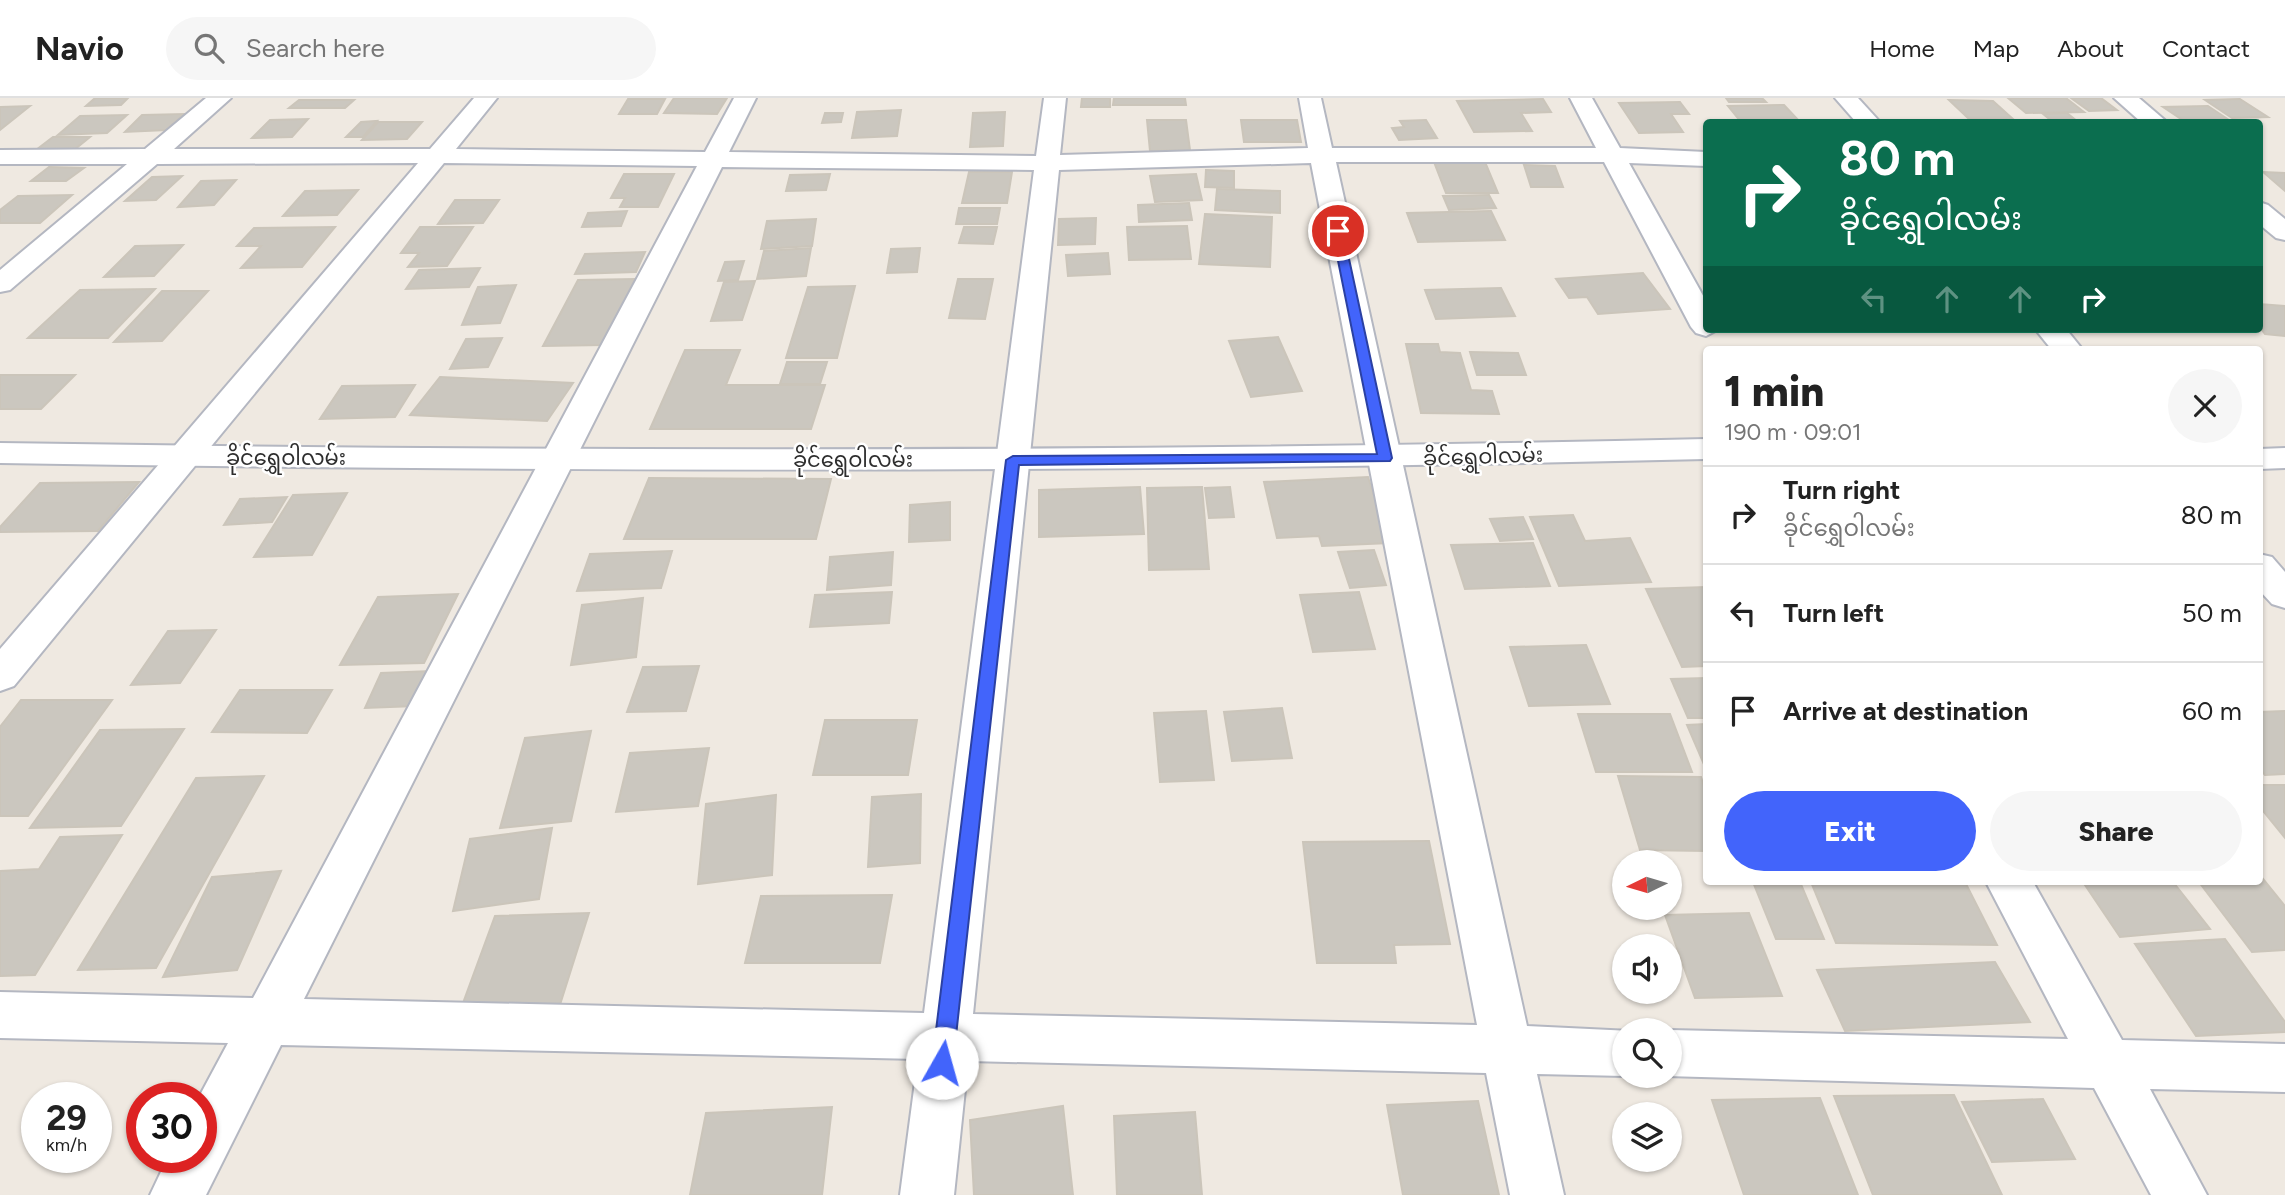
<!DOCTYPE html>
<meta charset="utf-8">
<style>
body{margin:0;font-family:Figtree,"Noto Sans Myanmar",sans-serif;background:#f6f6f6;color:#222;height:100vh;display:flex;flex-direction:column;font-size:26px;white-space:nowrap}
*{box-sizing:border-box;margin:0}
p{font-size:23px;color:#767676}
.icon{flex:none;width:38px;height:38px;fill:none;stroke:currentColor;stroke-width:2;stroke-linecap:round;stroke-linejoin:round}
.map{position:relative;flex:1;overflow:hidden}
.side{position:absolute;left:1703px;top:248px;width:560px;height:539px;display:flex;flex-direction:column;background:#fff;border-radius:7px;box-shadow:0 2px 5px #0004}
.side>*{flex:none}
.top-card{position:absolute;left:1703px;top:21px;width:560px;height:214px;border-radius:7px;box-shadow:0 2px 5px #0004;background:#0b6e4f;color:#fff;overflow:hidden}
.needle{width:46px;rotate:265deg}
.fabs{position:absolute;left:1612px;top:752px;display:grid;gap:14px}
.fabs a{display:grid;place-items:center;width:70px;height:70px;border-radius:50%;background:#fff;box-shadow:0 2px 5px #0004;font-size:35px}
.speed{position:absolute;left:21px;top:984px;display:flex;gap:14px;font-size:35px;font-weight:700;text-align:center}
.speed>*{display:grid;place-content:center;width:91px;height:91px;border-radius:50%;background:#fff;box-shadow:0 2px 5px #0004;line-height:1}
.speed small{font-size:18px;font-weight:400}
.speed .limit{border:10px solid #d22;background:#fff;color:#111}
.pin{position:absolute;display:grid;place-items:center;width:60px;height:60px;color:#fff;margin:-30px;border:4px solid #fff;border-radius:50%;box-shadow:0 2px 7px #0007}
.me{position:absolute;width:77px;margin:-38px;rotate:7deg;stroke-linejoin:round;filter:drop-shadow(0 0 5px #0008)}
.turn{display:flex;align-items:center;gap:24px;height:147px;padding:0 21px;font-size:32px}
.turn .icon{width:91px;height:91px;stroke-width:2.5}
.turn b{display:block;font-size:49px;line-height:60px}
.lanes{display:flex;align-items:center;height:66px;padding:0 21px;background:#0003;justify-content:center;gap:35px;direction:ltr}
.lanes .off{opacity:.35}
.round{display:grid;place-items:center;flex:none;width:74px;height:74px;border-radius:37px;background:#f6f6f6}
.overview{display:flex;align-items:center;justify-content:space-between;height:119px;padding:0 21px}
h1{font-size:42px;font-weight:800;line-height:52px}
.primary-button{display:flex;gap:14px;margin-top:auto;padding:14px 21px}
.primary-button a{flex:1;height:80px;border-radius:42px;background:#4264fb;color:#fff;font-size:28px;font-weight:800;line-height:80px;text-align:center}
.primary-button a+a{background:#f6f6f6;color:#222}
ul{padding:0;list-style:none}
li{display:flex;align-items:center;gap:21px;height:98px;padding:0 21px;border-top:2px solid #e0e0e0}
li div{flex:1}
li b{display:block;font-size:26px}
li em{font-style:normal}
header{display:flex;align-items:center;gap:42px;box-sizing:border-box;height:98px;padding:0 35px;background:#fff;border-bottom:2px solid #e0e0e0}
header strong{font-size:33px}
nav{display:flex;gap:38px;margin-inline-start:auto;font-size:24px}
.search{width:490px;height:63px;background:#f6f6f6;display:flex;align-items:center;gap:18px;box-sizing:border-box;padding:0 24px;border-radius:38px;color:#767676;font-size:26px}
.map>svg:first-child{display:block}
</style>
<header>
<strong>Navio</strong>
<div class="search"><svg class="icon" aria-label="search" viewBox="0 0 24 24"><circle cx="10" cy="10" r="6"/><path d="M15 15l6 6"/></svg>Search here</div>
<nav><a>Home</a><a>Map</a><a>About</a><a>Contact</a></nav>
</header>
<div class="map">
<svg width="2285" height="1097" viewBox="0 0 2285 1097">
<rect width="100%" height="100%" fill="#efe9e1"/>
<g fill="#cbc7bf" stroke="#cbc5ba" stroke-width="2">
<polygon points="95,0 128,0 121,7 86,8"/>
<polygon points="674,0 727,0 717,16 664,15"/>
<polygon points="1082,0 1110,0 1110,9 1081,9"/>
<polygon points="1114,0 1185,0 1186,7 1113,7"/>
<polygon points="1726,0 1762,0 1766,4 1729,4"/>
<polygon points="2008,0 2066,0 2084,14 2026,15"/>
<polygon points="2071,0 2101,0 2117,12 2089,13"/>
<polygon points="628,1 665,1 657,16 619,16"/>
<polygon points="1543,1 1551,14 1521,15 1532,33 1474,34 1457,3"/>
<polygon points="2240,1 2268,19 2232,20 2205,2"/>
<polygon points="299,2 354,2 345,10 289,10"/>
<polygon points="1949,2 1993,3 2014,22 1969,21"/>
<polygon points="1680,4 1689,16 1671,16 1683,34 1639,35 1619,5"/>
<polygon points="1784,7 1800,24 1741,24 1728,8"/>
<polygon points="30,8 0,32 0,9"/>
<polygon points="2208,8 2229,22 2184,23 2163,9"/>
<polygon points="901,12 897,38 852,40 857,14"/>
<polygon points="1005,14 1003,48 970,49 973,15"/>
<polygon points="825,15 843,15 841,24 822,25"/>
<polygon points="2067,15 2077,23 2053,24 2043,16"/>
<polygon points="184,16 167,32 125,34 142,17"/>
<polygon points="127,17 107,35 58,37 80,18"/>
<polygon points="308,21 292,39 252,40 270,22"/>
<polygon points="1147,22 1186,22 1190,52 1150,53"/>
<polygon points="1241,22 1297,22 1301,44 1244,44"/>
<polygon points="1426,22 1437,40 1399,42 1392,30 1404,29 1400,23"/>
<polygon points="377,23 363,39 346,39 361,24"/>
<polygon points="378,24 422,24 407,41 362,42"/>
<polygon points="53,39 90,39 74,52 36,52"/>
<polygon points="1434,64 1485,64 1498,95 1446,95"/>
<polygon points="1524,67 1555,68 1563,89 1531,89"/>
<polygon points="49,69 84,70 66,83 31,83"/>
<polygon points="1206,72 1234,73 1234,90 1205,89"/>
<polygon points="969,74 1012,74 1007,105 962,105"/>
<polygon points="2263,74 2285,75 2285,93"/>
<polygon points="624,76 674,76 658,109 620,109 625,100 611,100"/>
<polygon points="830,76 826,92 786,93 790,77"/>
<polygon points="1196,76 1202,102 1155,104 1150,78"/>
<polygon points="182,78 156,102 125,103 152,79"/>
<polygon points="236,82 214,107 178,109 201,83"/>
<polygon points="1217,91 1280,93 1280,115 1215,112"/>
<polygon points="358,92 337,117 283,118 305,93"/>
<polygon points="72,97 40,125 0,125 0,112 18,98"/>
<polygon points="1489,97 1496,110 1449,112 1443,98"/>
<polygon points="455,102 499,102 483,125 438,126"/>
<polygon points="1189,105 1192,122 1139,124 1138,107"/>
<polygon points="959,110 1000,110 997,126 956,126"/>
<polygon points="627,113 621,128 582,129 588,115"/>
<polygon points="1491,113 1505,142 1418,144 1407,115"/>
<polygon points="1205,116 1272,119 1270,169 1199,166"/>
<polygon points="1096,120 1095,146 1058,147 1059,121"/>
<polygon points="816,121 812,148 761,151 767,123"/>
<polygon points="1187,128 1191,161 1129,162 1127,129"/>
<polygon points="335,129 302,169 241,170 261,148 237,148 254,130"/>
<polygon points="420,129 473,129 447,168 408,169 419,155 401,155"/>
<polygon points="964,129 997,129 993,146 959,145"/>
<polygon points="183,147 154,178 104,179 135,148"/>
<polygon points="811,150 806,178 757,181 764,153"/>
<polygon points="920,150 917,174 887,175 891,151"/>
<polygon points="645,154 636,174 575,176 585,156"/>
<polygon points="1108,155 1110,176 1068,178 1066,157"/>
<polygon points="744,163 738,182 718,183 725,164"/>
<polygon points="480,170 469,189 406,191 419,172"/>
<polygon points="1643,175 1670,211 1598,216 1587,199 1569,200 1556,181"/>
<polygon points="635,181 604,247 543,248 578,182"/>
<polygon points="958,181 993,181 985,221 949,220"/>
<polygon points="755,183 742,222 711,223 724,184"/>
<polygon points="516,187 500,225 462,227 478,189"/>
<polygon points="855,188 837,260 786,260 808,189"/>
<polygon points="1501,190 1515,218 1436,221 1425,192"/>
<polygon points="155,191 108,240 28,240 80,192"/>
<polygon points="162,193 208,193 162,243 114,244"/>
<polygon points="2259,206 2285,208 2285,238 2265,236 2259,228"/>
<polygon points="1278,239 1302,293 1251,299 1229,243"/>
<polygon points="502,240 488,269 450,271 466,241"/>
<polygon points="1406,246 1438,246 1440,254 1460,255 1471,292 1492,293 1499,316 1421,315"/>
<polygon points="685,252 740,252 726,287 825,287 811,331 650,331"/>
<polygon points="1470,254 1518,255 1526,277 1477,277"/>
<polygon points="787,264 827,264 820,286 780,286"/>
<polygon points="0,277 75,277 41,311 0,311"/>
<polygon points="440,279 573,285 547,323 410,317"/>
<polygon points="415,287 395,319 320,321 342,288"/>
<polygon points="1368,379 1389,445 1322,448 1319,438 1277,440 1264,384"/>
<polygon points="649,380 831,381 816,441 624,441"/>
<polygon points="139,384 98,433 0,434 0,429 40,385"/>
<polygon points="1140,389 1144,436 1039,439 1039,392"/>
<polygon points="1202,389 1209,471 1149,472 1147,390"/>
<polygon points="1230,389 1234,419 1209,420 1205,390"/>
<polygon points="347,395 312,457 254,459 293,397"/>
<polygon points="287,399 272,424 224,427 240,401"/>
<polygon points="950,404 950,442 909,444 910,407"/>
<polygon points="1573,417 1585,443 1630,440 1651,484 1559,488 1530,419"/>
<polygon points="1523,419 1533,441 1500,443 1490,421"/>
<polygon points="1533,445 1550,488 1465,491 1451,447"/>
<polygon points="1374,452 1386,487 1350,490 1338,454"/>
<polygon points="672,453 661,490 577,493 590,456"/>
<polygon points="893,454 891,487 827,492 830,459"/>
<polygon points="1706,489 1706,568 1682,569 1646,491"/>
<polygon points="892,494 889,525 810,529 815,497"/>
<polygon points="1359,494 1375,551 1313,554 1300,497"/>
<polygon points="458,496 424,565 340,567 378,499"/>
<polygon points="643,500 636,559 571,567 582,507"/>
<polygon points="216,532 180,585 131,587 168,533"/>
<polygon points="1586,547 1610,606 1529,608 1510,549"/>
<polygon points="699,568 686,613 627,614 643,569"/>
<polygon points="431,573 416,608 365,610 381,575"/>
<polygon points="1706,580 1706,620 1688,620 1671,581"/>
<polygon points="240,592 332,592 307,635 212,634"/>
<polygon points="21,602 112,602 28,718 0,718 0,629"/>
<polygon points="1282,610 1292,660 1232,663 1224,614"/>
<polygon points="1206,613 1214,682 1160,684 1154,615"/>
<polygon points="2285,613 2285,676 2265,677 2259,670 2259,614"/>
<polygon points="1578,616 1670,616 1692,674 1596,674"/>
<polygon points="825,622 917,622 908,677 813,677"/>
<polygon points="1706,626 1706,671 1687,627"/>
<polygon points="184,631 121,728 30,730 100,632"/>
<polygon points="591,633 571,723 500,730 525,640"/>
<polygon points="709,650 698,708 616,714 630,655"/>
<polygon points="264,678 156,870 78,872 196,680"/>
<polygon points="1618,678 1701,679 1706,695 1706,753 1640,752"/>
<polygon points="2259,687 2285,687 2285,740 2259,708"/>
<polygon points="921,696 920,765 868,769 872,699"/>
<polygon points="776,697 772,777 698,786 706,706"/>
<polygon points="552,730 539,801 453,813 470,741"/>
<polygon points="122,737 35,877 0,878 0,773 39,771 60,739"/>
<polygon points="1429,743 1450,846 1394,847 1396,865 1317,865 1303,744"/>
<polygon points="281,773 237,872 163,879 212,779"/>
<polygon points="2259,776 2285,808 2285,852 2252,854 2199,784 2259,784"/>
<polygon points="1753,784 1800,784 1824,841 1776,841"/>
<polygon points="1811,784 1965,784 1997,847 1836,845"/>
<polygon points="2083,784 2173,784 2210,831 2120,839"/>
<polygon points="892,797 880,865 745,865 761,798"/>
<polygon points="589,815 558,913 459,916 495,818"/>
<polygon points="1749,815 1782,898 1695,900 1665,817"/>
<polygon points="2225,841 2285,924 2285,934 2196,938 2135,846"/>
<polygon points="1995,864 2030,924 1845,933 1817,872"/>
<polygon points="1954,997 2002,1097 1873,1097 1834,998"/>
<polygon points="1820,1000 1858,1097 1744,1097 1712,1002"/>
<polygon points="2043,1001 2075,1061 1992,1064 1962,1004"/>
<polygon points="1478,1003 1499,1097 1403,1097 1387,1007"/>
<polygon points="1063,1008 1073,1097 974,1097 970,1022"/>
<polygon points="832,1009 822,1097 690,1097 706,1015"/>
<polygon points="1195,1014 1202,1097 1117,1097 1114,1018"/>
</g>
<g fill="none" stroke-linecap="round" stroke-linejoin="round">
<g stroke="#b4b7c1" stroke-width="4">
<g id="minor">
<path d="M206,0h25l-57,51h256l44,-51h23l-41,51 249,3 29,-54h22l-27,54 307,4 8,-58h22l-6,57 248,-7 -9,-50h22l11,50h264l-26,-50h22l28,50 86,4v14l-77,-3 77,138v28h13l-13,7 -10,-3 -5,-6 -87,-165h-268l191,864 104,5h-7v45l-87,-2 27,121h-54l-24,-122 -518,-12 -14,134h-54l18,-136 -637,-14 -75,150h-56l18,-38h33l-2,-60 29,-54 -228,-5v-46l253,6 444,-832 -253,-3 -430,523 -14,5v-42l418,-486 -261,1 -147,126 -10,2v-22l127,-106h-127v-14l145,-1zM1311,65l166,862 -504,-11 86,-844zM722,69l312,3 -110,843 -620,-14z"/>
<polygon points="1835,0 1858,0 1880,24 1856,24"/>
<polygon points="2114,0 2139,0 2167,24 2141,24"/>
<polygon points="2259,104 2268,107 2285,121 2285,142 2276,140 2259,126"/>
<polygon points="2035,231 2066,231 2083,252 2052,252"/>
<polygon points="2259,456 2272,459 2285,474 2285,510 2272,506 2259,492"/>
<polygon points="1986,784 2033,784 2122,942 2285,946 2285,994 2150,991 2207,1097 2151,1097 2094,990 1666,978 1670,978 1670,932 2068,941"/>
</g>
</g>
<g stroke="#b4b7c1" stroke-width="4">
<g id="tertiary">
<path d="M1706,341v20c-569,14 -1137,13 -1706,4v-20c569,9 1137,9 1706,-4z"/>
<polygon points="2285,350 2285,370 2259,371 2259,351"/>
</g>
</g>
<use href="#minor" fill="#fff" fill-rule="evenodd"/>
<use href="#tertiary" fill="#fff" fill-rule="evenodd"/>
</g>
<polygon fill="#4264fb" stroke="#2b41a3" stroke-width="2" points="1338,130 1343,133 1392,360 1390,363 1019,367 953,965 950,973 942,976 935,973 932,965 1006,362 1013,358 1377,356 1332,133"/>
<g text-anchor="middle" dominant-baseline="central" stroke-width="5" stroke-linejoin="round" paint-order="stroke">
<g font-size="21" fill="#2e2e2e" stroke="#fff">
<text transform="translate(1483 358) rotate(-2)">ခိုင်ရွှေဝါလမ်း</text>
<text x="286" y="359">ခိုင်ရွှေဝါလမ်း</text>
<text x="853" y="361">ခိုင်ရွှေဝါလမ်း</text>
</g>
</g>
</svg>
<div class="fabs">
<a><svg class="needle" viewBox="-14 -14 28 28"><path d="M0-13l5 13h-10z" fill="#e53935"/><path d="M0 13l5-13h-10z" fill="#767676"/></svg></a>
<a><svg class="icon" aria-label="sound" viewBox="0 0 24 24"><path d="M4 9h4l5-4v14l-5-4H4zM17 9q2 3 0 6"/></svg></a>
<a><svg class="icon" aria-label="search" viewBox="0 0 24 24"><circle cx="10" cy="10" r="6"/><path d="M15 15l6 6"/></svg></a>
<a><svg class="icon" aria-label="layers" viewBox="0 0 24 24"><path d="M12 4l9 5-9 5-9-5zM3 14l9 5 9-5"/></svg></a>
</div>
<div class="speed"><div>29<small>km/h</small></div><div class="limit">30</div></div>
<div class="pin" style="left:1338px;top:133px;background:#d93025"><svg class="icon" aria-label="arrive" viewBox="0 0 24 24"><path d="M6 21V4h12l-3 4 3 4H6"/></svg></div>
<svg class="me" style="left:942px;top:965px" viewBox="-20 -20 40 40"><circle r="19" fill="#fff"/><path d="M0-13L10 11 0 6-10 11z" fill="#4264fb"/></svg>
<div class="top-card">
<div class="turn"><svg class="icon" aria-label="right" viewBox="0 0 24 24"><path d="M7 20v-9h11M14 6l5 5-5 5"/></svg><div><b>80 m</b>ခိုင်ရွှေဝါလမ်း</div></div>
<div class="lanes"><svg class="icon off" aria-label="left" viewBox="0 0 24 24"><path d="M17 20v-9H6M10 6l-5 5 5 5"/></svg><svg class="icon off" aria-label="ahead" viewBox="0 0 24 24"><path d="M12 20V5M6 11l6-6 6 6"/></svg><svg class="icon off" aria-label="ahead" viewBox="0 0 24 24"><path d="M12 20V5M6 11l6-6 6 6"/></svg><svg class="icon" aria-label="right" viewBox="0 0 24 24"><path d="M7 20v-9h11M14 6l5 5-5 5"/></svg></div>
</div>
<section class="side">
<div class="overview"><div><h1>1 min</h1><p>190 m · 09:01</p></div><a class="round"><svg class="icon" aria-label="close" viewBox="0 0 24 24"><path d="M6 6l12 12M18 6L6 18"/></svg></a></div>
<ul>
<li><svg class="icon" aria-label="right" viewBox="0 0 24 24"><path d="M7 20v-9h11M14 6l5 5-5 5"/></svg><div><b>Turn right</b><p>ခိုင်ရွှေဝါလမ်း</p></div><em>80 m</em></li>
<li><svg class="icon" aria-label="left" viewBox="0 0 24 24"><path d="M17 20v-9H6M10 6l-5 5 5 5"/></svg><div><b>Turn left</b></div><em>50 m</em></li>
<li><svg class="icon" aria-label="arrive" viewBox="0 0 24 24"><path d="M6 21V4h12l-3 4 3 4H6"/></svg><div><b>Arrive at destination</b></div><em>60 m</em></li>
</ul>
<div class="primary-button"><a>Exit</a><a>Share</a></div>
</section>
</div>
